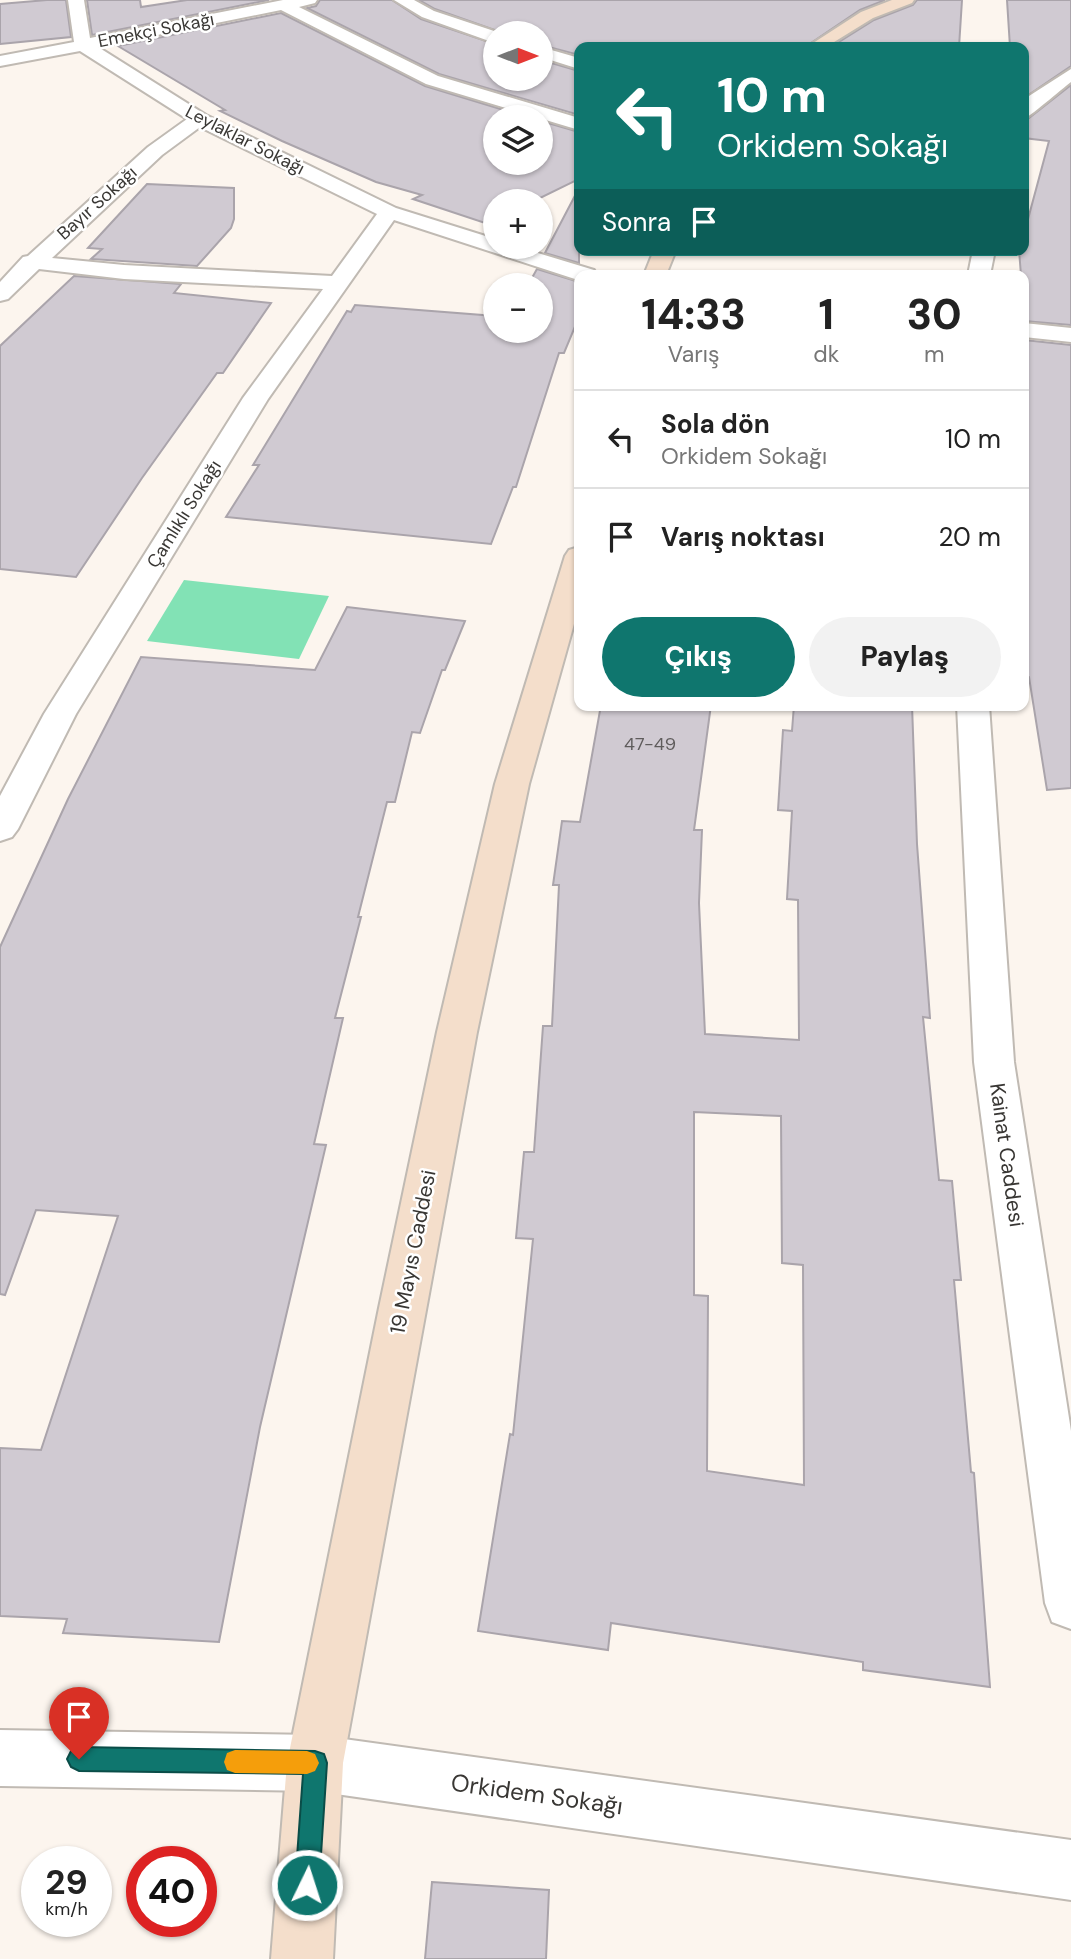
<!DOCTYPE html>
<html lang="tr">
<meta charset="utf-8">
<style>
body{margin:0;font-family:"DM Sans",sans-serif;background:#f2f2f2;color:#222;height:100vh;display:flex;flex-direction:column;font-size:26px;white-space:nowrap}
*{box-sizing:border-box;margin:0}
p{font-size:23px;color:#767676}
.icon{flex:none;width:38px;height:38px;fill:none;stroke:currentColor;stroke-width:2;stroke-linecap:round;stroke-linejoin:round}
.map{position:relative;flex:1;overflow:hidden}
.drawer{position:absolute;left:574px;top:270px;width:455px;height:441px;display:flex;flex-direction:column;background:#fff;border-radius:14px;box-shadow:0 2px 5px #0004}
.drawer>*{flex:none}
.hud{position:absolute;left:574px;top:42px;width:455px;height:214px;border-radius:14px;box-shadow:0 2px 5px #0004;background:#0f766e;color:#fff;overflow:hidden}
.needle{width:46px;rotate:90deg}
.fabs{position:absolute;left:483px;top:21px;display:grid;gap:14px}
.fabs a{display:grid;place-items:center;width:70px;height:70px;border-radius:50%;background:#fff;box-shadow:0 2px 5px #0004;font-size:35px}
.speed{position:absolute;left:21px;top:1846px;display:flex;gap:14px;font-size:35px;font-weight:700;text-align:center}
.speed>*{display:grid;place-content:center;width:91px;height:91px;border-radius:50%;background:#fff;box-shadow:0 2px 5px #0004;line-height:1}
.speed small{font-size:18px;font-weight:400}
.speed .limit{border:10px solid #d22;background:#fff;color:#111}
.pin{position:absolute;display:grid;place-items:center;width:60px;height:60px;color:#fff;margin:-72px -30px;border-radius:50% 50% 50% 0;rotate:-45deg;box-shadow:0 0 7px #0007}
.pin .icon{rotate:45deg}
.me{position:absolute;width:77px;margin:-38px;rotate:4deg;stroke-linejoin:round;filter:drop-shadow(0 0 5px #0008)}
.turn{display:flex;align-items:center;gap:24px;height:147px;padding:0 28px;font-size:32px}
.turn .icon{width:91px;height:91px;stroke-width:2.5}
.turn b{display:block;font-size:49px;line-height:60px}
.then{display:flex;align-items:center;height:66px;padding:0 28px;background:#0003;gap:14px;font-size:26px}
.eta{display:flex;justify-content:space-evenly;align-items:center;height:119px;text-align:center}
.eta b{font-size:42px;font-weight:800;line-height:49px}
.button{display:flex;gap:14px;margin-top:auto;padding:14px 28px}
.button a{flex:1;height:80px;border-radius:42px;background:#0f766e;color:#fff;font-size:28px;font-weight:800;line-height:80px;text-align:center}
.button a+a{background:#f2f2f2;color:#222}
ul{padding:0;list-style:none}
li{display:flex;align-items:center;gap:21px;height:98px;padding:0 28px;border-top:2px solid #e0e0e0}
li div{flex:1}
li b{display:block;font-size:26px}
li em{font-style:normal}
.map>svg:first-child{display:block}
</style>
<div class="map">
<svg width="1071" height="1959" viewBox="0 0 1071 1959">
<rect width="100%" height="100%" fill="#fcf5ee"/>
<polygon fill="#82e2b5" points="184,580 329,596 299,659 147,641"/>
<g fill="#d0cad2" stroke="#aaa4ab" stroke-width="2" fill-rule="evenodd">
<polygon points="47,0 66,0 71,37 0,44 0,4"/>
<polygon points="87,0 140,0 141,7 187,0 269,0 92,35"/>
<polygon points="320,0 392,0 421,19 495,44 495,79 541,79 541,60 579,71 579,115 439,74 307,8 316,6"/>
<polygon points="419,0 885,0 860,10 805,47 579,47 579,55 541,45 541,33 503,33 435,9"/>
<polygon points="917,0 962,0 959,47 831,47 874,20 913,5"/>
<polygon points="1007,0 1071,0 1071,66 1024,98 1024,47 1010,47"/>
<polygon points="281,13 425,86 527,117 495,117 495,163 541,163 541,121 579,132 579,179 534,201 495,201 495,221 488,224 413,199 422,195 376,182 282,141 220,111 225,110 118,46"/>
<polygon points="1071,85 1071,325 1024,321 1024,275 1021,275 1019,250 1024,250 1024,234 1049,141 1024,138 1024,122"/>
<polygon points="147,184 234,188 234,219 231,228 197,266 91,259 102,249 88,248"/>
<polygon points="579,188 579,263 545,253"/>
<polygon points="537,269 579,282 579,317 564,353 559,353 516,487 513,487 491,544 226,517 259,465 253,465 347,311 351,312 355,305 495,316 495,331 541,331 541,285 528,285"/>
<polygon points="74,276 181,284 174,293 271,303 223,373 217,373 142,478 76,577 0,569 0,346"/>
<polygon points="1024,340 1071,345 1071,788 1047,790 1029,677 1024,676"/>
<polygon points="347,607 465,621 445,670 442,670 420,733 412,732 395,802 387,802 358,917 361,917 335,1018 343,1018 314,1144 326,1145 260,1427 219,1642 63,1633 67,1619 0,1616 0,1448 41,1450 118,1216 36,1210 5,1295 0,1294 0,947 68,799 141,657 315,670"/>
<path d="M601,705h110l-17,125h8l-3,73 6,131 94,6 -1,-140 -11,-1 5,-88 -14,-1 5,-80 9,1 2,-26h118l5,139 13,174 -7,-1 16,163 13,1 9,99h-7l17,192 3,1 16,214 -127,-17v-8l-252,-39 -3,27 -130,-19 32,-197 3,1 20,-196 -17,-1 8,-86h10l9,-126h9l7,-141h-6l9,-64 18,1zM694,1112l87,4 1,147 21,2 1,220 -97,-14 1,-175 -14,-1z"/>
<polygon points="432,1882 549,1890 546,1959 425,1959"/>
</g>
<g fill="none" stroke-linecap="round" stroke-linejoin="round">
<g stroke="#c0bab3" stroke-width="4">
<g id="street">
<path d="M68,0h16l6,38 193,-38h34l-2,3 -16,4 139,69 141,42v12l-153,-46 -145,-74 -183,37 108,68 190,93 99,31v8h23l76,23 3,5h-18l-1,5 -184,-60 -126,179 -192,315 -58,115 -6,8 -12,4v-45l44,-82 199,-316 80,-109 -199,-10 -85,-10 -31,30 -8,2v-19l23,-25 5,-1 120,-109 39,-28 -107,-68 -80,15v-10l74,-14zM200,127l177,87 -45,62 -208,-11 -72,-7 110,-103z"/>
<polygon points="394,0 414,0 434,11 500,33 495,33 495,42 489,41 422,17"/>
<polygon points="541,47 579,58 579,69 541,57"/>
<path d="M1071,69v13c-9,7 -43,36 -47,37v-17l5,-6z"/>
<polygon points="973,250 995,250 990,275 968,275"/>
<polygon points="1024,323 1071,328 1071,342 1024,337"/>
<polygon points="957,705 989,705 1014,1062 1071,1431 1071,1629 1052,1622 1045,1603 974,1062"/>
<polygon points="0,1730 315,1735 1071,1840 1071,1900 315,1791 0,1786"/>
</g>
</g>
<g stroke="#c0bab3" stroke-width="4">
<g id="secondary">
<polygon points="892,0 914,0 912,3 873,18 826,47 807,47 861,12"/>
<polygon points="654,250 676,250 666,275 644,275"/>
<polygon points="579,547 579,606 529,784 477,1032 343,1763 333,1959 271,1959 287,1763 379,1308 437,1032 495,784 565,556 569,550"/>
</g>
</g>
<use href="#street" fill="#fff" fill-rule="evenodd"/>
<use href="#secondary" fill="#f4decb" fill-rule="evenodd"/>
</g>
<polygon fill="#0f766e" stroke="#0a4d48" stroke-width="2" points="79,1747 315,1751 324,1754 327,1763 319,1885 316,1894 307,1898 298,1894 295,1885 303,1774 79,1771 71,1767 67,1759 71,1751"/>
<polygon fill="#f59e0b" points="235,1750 307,1751 315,1754 319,1763 315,1771 307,1774 235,1773 227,1770 224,1762 227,1753"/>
<g text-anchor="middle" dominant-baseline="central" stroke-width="5" stroke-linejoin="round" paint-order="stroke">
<g font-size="18" fill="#393734" stroke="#fff">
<text transform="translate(156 30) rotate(-11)">Emekçi Sokağı</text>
<text transform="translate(245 140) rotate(27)">Leylaklar Sokağı</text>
<text transform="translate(97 203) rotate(-42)">Bayır Sokağı</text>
<text transform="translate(184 514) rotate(-58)">Çamlıklı Sokağı</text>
</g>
<g font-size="18" fill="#5f5c5c">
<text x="650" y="744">47-49</text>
</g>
<g font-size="21" fill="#393734" stroke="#fff">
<text transform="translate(1007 1155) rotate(82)">Kainat Caddesi</text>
<text transform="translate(413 1252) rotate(-79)">19 Mayıs Caddesi</text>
</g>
<g font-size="24" fill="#393734" stroke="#fff">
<text transform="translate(537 1794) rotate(8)">Orkidem Sokağı</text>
</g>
</g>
</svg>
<div class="fabs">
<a><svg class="needle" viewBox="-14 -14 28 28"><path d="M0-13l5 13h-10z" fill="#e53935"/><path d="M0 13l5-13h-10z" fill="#767676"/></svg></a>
<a><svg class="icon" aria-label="layers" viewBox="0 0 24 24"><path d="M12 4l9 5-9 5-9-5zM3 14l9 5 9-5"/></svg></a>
<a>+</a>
<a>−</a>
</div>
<div class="speed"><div>29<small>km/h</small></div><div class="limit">40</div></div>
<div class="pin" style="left:79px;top:1759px;background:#d93025"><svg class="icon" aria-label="arrive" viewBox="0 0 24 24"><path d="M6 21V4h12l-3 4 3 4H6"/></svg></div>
<svg class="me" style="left:307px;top:1885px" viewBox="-20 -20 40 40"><circle r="17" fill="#0f766e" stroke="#fff" stroke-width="3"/><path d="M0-11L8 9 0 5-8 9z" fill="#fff"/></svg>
<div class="hud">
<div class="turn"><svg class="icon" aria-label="left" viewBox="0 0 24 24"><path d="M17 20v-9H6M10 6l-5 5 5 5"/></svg><div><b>10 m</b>Orkidem Sokağı</div></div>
<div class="then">Sonra<svg class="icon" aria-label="arrive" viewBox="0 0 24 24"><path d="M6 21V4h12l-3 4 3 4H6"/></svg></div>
</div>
<section class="drawer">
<div class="eta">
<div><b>14:33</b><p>Varış</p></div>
<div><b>1</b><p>dk</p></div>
<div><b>30</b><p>m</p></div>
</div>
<ul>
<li><svg class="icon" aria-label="left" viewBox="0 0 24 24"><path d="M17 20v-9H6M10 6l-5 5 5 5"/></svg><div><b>Sola dön</b><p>Orkidem Sokağı</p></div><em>10 m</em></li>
<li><svg class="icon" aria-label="arrive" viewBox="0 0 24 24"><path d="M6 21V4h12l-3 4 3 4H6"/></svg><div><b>Varış noktası</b></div><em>20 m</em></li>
</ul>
<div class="button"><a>Çıkış</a><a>Paylaş</a></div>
</section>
</div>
